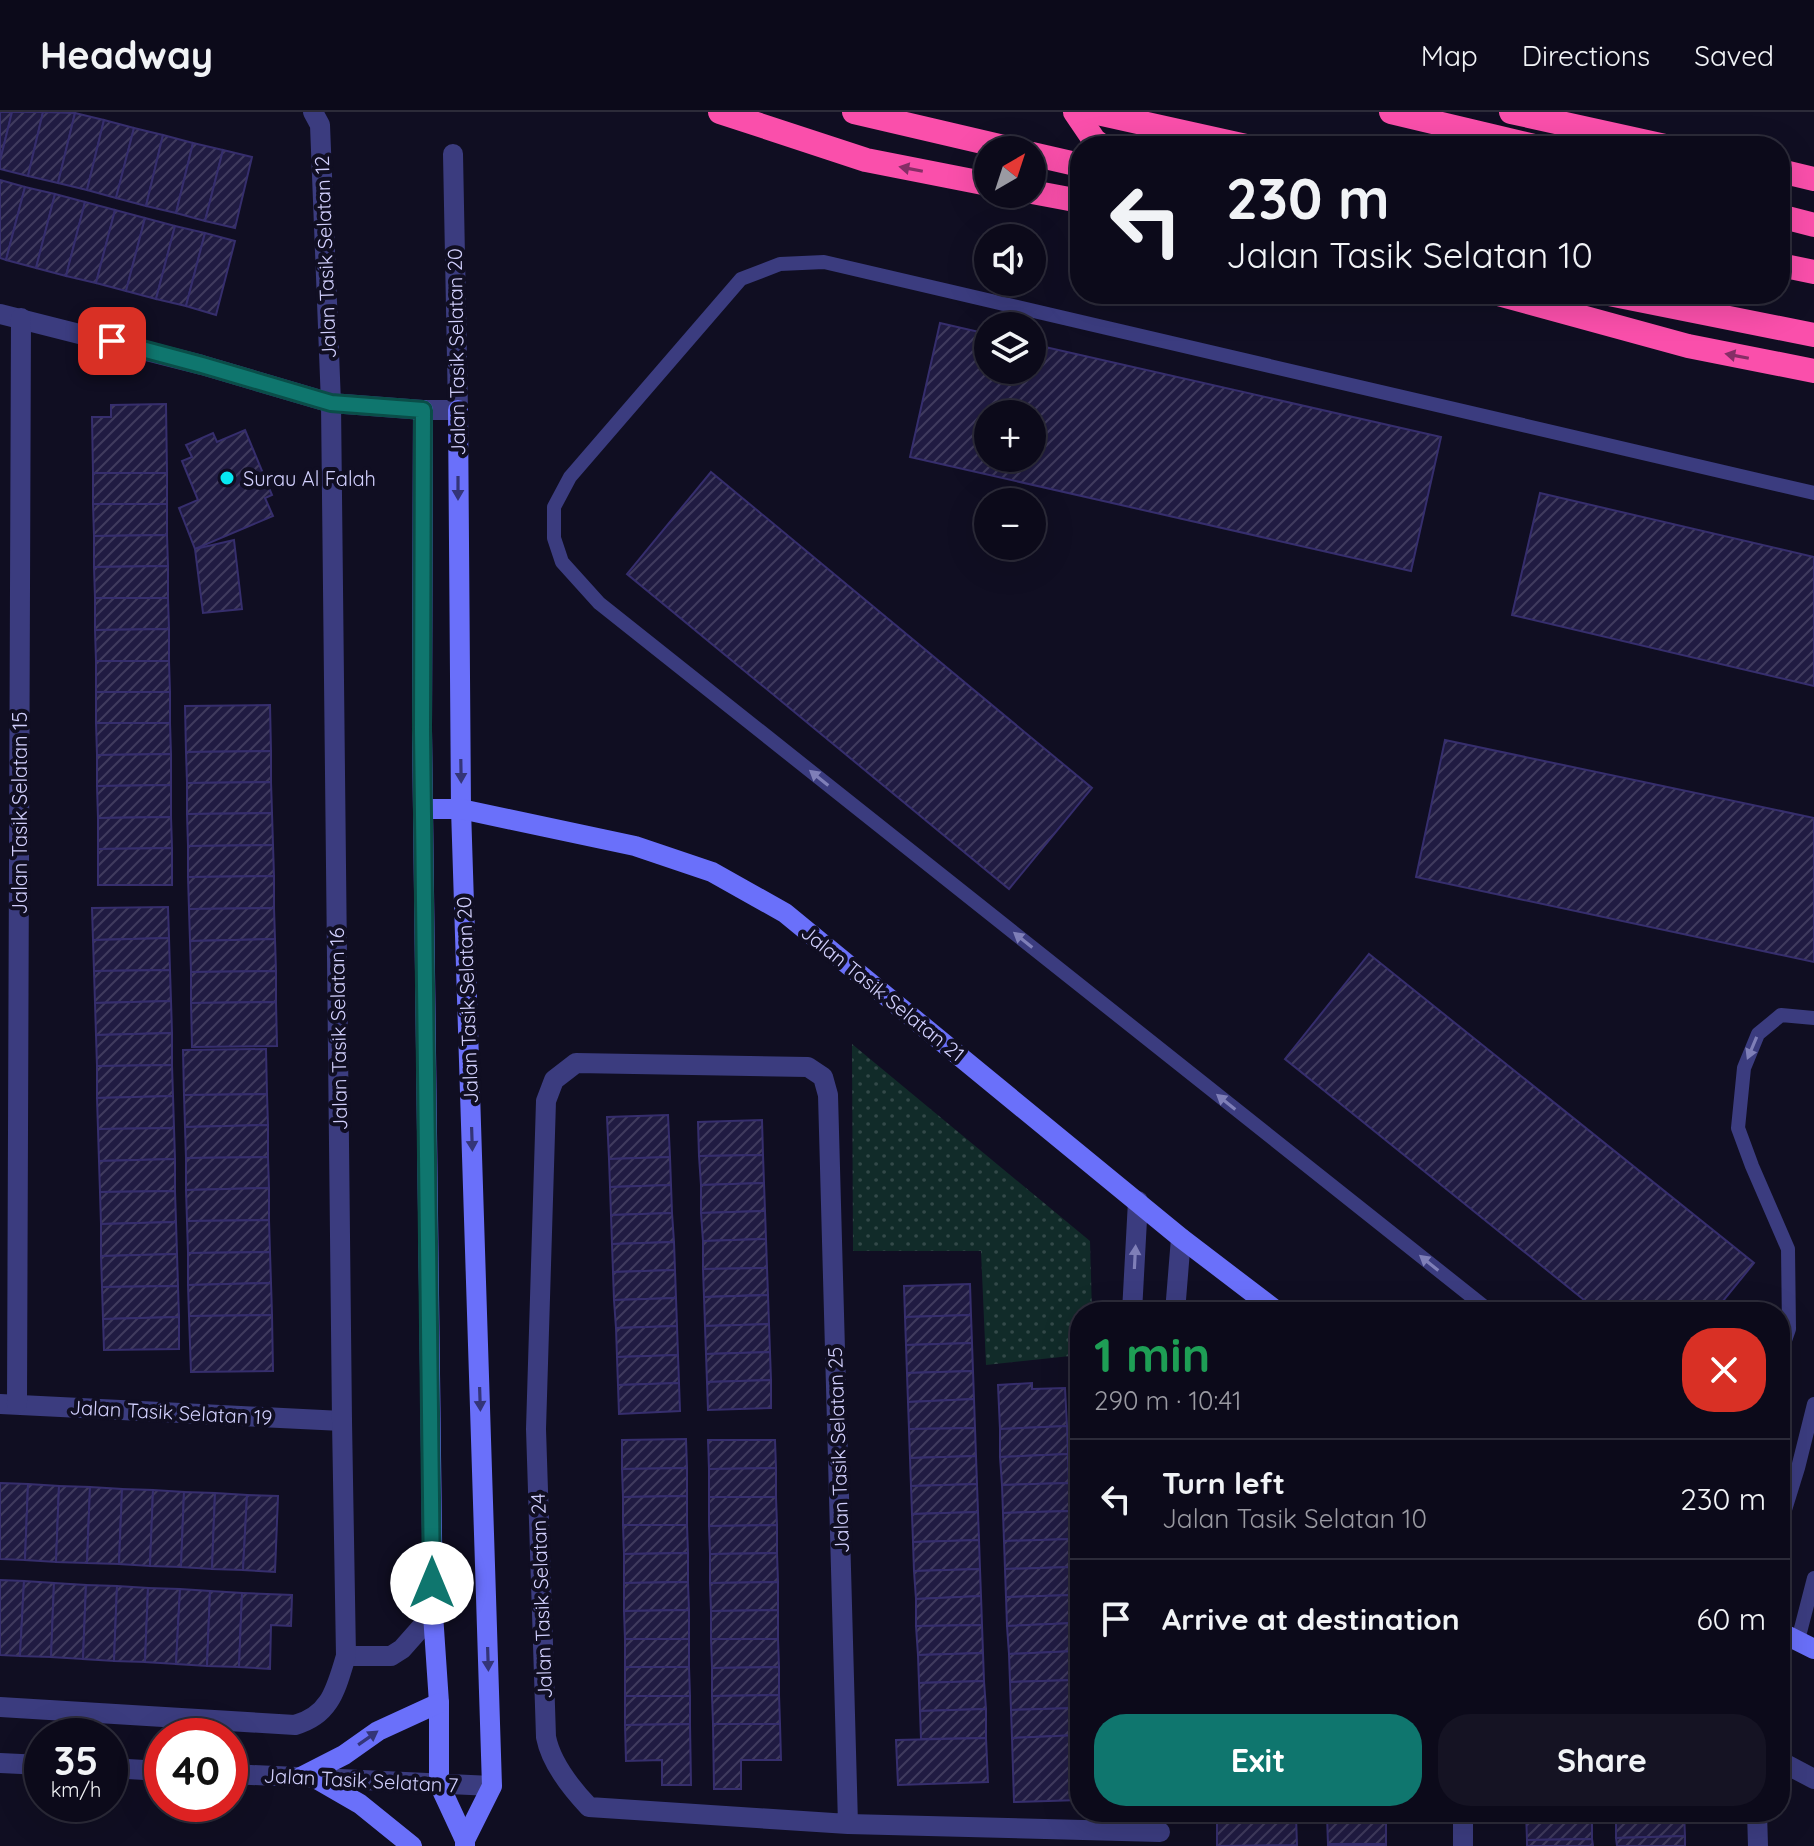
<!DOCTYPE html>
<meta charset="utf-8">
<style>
body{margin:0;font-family:Quicksand,sans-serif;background:#151323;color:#f1f3f6;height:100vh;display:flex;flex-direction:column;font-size:30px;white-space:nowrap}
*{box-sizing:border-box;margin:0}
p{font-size:26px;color:#9a9aa2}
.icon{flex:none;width:44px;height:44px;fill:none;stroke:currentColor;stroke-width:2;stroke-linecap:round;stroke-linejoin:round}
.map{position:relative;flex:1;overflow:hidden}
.sheet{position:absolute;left:1070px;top:1190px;width:720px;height:520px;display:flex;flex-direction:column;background:#0c0a1a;border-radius:32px;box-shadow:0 8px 32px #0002,0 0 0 2px #2c2b39}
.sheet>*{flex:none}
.banner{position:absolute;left:1070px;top:24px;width:720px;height:168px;border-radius:32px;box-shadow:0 8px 32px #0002,0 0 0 2px #2c2b39;background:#0c0a1a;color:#f1f3f6;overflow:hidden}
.needle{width:52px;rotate:39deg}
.buttons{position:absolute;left:974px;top:24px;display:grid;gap:16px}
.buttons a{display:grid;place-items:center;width:72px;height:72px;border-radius:50%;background:#0c0a1a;box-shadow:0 8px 32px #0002,0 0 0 2px #2c2b39;font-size:40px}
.speed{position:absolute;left:24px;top:1606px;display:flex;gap:16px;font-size:40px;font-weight:700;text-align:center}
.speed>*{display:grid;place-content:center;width:104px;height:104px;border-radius:50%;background:#0c0a1a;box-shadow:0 8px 32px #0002,0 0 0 2px #2c2b39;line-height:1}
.speed small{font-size:20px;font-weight:400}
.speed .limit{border:12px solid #d22;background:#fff;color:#111}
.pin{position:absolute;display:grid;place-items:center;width:68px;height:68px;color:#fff;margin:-34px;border-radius:16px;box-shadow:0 4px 12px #0006}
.me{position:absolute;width:88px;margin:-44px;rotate:0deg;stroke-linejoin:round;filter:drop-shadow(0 0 6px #0008)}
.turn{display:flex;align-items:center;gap:28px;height:168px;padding:0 24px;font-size:36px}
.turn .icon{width:104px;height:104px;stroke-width:2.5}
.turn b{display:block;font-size:56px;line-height:68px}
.round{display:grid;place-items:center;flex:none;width:84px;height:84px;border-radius:32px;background:#151323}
.head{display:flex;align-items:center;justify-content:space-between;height:136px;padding:0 24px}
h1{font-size:48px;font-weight:700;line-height:60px;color:#1e9e55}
.button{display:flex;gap:16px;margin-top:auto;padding:16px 24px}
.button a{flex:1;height:92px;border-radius:32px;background:#0f766e;color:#fff;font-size:32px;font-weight:700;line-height:92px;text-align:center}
.button a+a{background:#151323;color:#f1f3f6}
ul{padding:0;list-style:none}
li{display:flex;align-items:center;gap:24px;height:120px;padding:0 24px;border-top:2px solid #2c2b39}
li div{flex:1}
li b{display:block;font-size:30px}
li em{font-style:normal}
header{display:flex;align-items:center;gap:48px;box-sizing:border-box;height:112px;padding:0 40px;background:#0c0a1a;border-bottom:2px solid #2c2b39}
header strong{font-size:38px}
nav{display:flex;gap:44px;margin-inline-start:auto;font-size:28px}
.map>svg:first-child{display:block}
</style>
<header>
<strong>Headway</strong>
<nav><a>Map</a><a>Directions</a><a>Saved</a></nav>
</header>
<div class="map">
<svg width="1814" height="1734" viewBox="0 0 1814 1734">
<defs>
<pattern id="park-dots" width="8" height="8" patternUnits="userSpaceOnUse" patternTransform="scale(2)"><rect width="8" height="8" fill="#112b29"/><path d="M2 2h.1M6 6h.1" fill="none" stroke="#334949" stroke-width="1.8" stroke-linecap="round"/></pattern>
<pattern id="building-hatch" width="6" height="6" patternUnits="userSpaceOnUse" patternTransform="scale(2)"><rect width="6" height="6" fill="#201b42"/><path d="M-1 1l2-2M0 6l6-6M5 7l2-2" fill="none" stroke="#403b5e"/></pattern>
</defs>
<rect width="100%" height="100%" fill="#100e22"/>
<polygon fill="url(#park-dots)" points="852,932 1090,1129 1092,1200 1080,1200 1080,1243 986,1253 981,1139 853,1139"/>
<g fill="url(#building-hatch)" stroke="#362e6d" stroke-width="2" fill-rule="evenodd">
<polygon points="0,0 12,0 0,49"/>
<polygon points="12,0 43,0 28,64 0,57 0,49"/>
<polygon points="43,0 75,1 58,71 28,64"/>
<polygon points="75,1 104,8 87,78 58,71"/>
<polygon points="104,8 134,16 116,86 87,78"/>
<polygon points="134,16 163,23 146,94 116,86"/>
<polygon points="163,23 193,31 176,101 146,94"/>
<polygon points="193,31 223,38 205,109 176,101"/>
<polygon points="223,38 252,45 235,116 205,109"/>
<polygon points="0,68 25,75 6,148 0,146"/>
<polygon points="25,75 55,82 36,156 6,148"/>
<polygon points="55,82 85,90 66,164 36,156"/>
<polygon points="85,90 115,98 96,171 66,164"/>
<polygon points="115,98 145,106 126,179 96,171"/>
<polygon points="145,106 175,114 156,187 126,179"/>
<polygon points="175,114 205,121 186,194 156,187"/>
<polygon points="205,121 235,129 216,203 186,194"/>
<path d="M940,211l48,11v36h44v-26l409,93 -30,134 -501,-114zM988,302h44v44h-44z"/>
<polygon points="166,292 167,361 93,361 92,305 111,305 111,293"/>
<polygon points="245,318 272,383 265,386 273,404 195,437 179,396 198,388 182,349 192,345 186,333 213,321 217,330"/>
<polygon points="711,360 1092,676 1009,777 627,462"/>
<rect x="93" y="361" width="74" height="31"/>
<polygon points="1540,381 1814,445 1814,574 1512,503"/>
<polygon points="93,392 167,392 167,423 94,424"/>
<polygon points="167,423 168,454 94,455 94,424"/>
<polygon points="234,428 242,497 203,501 195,437"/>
<polygon points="168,454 168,486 95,486 94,455"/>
<polygon points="95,486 168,486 169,517 95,518"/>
<polygon points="169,517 169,549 96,549 95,518"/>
<polygon points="96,549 169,549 170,580 96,580"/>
<rect x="96" y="580" width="74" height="31"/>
<polygon points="270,593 271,639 186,640 185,594"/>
<polygon points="96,611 170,611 171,642 97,643"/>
<polygon points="1445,628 1814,706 1814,850 1416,765"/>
<polygon points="271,639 271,670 187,671 186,640"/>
<polygon points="171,642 171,673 97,674 97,643"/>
<polygon points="271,670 272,701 187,702 187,671"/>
<polygon points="171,673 171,705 98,706 97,674"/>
<polygon points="272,701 273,733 188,734 187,702"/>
<polygon points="171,705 172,736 98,737 98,706"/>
<polygon points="273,733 274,764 188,765 188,734"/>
<polygon points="172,736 172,773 98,773 98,737"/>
<polygon points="274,764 274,796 189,797 188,765"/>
<polygon points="168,795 169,826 93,828 92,796"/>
<polygon points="274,796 275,827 190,829 189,797"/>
<polygon points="169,826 170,858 94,859 93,828"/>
<polygon points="275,827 276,859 191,860 190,829"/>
<polygon points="1369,842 1754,1151 1714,1200 1599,1200 1285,947"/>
<polygon points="170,858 171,889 95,891 94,859"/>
<polygon points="276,859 276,890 191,891 191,860"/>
<polygon points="171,889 172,921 96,923 95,891"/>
<polygon points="276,890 277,934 192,935 191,891"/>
<polygon points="172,921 172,953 97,954 96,923"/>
<polygon points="266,937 267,982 184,983 183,938"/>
<polygon points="172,953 173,984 97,986 97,954"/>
<polygon points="267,982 268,1013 185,1015 184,983"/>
<polygon points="173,984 174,1016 98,1017 97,986"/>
<polygon points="668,1003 670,1045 609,1047 607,1005"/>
<polygon points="762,1008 763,1043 699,1044 698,1010"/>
<polygon points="268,1013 268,1045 186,1046 185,1015"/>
<polygon points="174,1016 175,1047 99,1049 98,1017"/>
<polygon points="763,1043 764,1071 701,1073 699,1044"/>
<polygon points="268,1045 269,1076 186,1078 186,1046"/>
<polygon points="670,1045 671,1073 610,1075 609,1047"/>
<polygon points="175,1047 175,1079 100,1080 99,1049"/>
<polygon points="764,1071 765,1099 701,1101 701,1073"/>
<polygon points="671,1073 672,1101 611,1103 610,1075"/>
<polygon points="269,1076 269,1108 187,1109 186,1078"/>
<polygon points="175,1079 176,1110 101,1112 100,1080"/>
<polygon points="765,1099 766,1127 703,1129 701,1101"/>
<polygon points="672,1101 674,1130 612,1132 611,1103"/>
<polygon points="269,1108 270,1140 188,1141 187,1109"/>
<polygon points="176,1110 177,1142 101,1144 101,1112"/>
<polygon points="766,1127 767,1156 703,1157 703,1129"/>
<polygon points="674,1130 675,1158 613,1160 612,1132"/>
<polygon points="270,1140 271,1171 188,1173 188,1141"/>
<polygon points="177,1142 178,1174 102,1175 101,1144"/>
<polygon points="767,1156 768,1183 704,1185 703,1157"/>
<polygon points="675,1158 676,1186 614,1188 613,1160"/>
<polygon points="271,1171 272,1203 189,1204 188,1173"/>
<polygon points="970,1172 971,1203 905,1205 904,1174"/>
<polygon points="178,1174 179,1205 103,1207 102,1175"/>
<polygon points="768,1183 769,1212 705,1214 704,1185"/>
<polygon points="676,1186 677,1214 616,1216 614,1188"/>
<polygon points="272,1203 273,1259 191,1260 189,1204"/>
<polygon points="971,1203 972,1231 906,1233 905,1205"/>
<polygon points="179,1205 179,1237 104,1238 103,1207"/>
<polygon points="769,1212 770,1240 706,1242 705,1214"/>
<polygon points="677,1214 678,1243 617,1245 616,1216"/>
<polygon points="972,1231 973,1259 907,1261 906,1233"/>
<polygon points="770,1240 771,1268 707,1270 706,1242"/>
<polygon points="678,1243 679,1271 618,1273 617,1245"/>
<polygon points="973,1259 974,1287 908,1290 907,1261"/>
<polygon points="771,1268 771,1296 708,1298 707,1270"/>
<polygon points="679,1271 680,1299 619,1302 618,1273"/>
<polygon points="1032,1271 1032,1277 1065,1276 1067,1314 1000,1317 998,1273"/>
<polygon points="974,1287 975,1316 909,1317 908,1290"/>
<polygon points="1067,1314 1068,1342 1000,1345 1000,1317"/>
<polygon points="975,1316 976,1344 910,1346 909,1317"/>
<polygon points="686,1327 687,1356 622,1357 622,1328"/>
<polygon points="708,1328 775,1328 776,1356 709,1357"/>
<polygon points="1068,1342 1069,1371 1002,1373 1000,1345"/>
<polygon points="976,1344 977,1372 911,1374 910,1346"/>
<polygon points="687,1356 687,1384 623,1385 622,1357"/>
<polygon points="776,1356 776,1385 709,1385 709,1357"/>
<polygon points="0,1371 28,1372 25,1448 0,1447"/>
<polygon points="1069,1371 1070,1399 1003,1401 1002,1373"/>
<polygon points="28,1372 59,1374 56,1450 25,1448"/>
<polygon points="977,1372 978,1400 912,1402 911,1374"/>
<polygon points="59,1374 90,1375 87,1451 56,1450"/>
<polygon points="90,1375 122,1377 119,1452 87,1451"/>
<polygon points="122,1377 153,1378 150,1454 119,1452"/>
<polygon points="153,1378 184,1380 181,1455 150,1454"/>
<polygon points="184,1380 215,1381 212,1457 181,1455"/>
<polygon points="215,1381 247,1383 243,1458 212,1457"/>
<polygon points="247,1383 278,1384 275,1460 243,1458"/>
<polygon points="687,1384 687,1413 623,1413 623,1385"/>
<polygon points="709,1385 776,1385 777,1413 709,1414"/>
<polygon points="1070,1399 1071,1427 1004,1429 1003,1401"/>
<polygon points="978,1400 979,1428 913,1430 912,1402"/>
<polygon points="623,1413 687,1413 688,1441 624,1442"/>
<polygon points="777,1413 777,1441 710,1442 709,1414"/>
<polygon points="1071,1427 1072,1455 1005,1457 1004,1429"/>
<polygon points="979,1428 980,1457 914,1459 913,1430"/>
<polygon points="688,1441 688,1470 624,1471 624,1442"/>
<polygon points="777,1441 778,1470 710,1471 710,1442"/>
<polygon points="1072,1455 1073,1483 1006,1485 1005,1457"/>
<polygon points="980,1457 981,1484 916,1487 914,1459"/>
<polygon points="0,1468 24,1469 20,1544 0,1543"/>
<polygon points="24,1469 54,1471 51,1545 20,1544"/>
<polygon points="688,1470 689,1498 624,1499 624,1471"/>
<polygon points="778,1470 778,1498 711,1499 710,1471"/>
<polygon points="54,1471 86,1473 83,1547 51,1545"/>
<polygon points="86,1473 117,1474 114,1549 83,1547"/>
<polygon points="117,1474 148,1476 145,1550 114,1549"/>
<polygon points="148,1476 180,1477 176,1552 145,1550"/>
<polygon points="180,1477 210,1479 207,1554 176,1552"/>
<polygon points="210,1479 242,1481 239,1555 207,1554"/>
<polygon points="242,1481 292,1483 291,1514 271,1513 270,1557 239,1555"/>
<polygon points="1073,1483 1074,1511 1007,1514 1006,1485"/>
<polygon points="981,1484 982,1513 916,1514 916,1487"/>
<polygon points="689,1498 689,1527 625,1527 624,1499"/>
<polygon points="778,1498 778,1527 711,1527 711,1499"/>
<polygon points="1074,1511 1076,1539 1009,1542 1007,1514"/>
<polygon points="982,1513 983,1541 918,1543 916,1514"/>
<rect x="625" y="1527" width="64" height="28"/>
<polygon points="711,1527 778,1527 779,1555 712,1556"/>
<polygon points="1076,1539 1076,1568 1010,1570 1009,1542"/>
<polygon points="983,1541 984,1569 919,1571 918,1543"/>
<polygon points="625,1555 689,1555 690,1584 625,1584"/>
<polygon points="779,1555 779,1583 712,1584 712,1556"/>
<polygon points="1076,1568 1078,1596 1011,1598 1010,1570"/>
<polygon points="984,1569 986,1597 920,1599 919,1571"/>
<polygon points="779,1583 780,1612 713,1612 712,1584"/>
<polygon points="625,1584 690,1584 690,1612 625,1613"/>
<polygon points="1078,1596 1079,1623 1012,1626 1011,1598"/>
<polygon points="986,1597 986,1626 921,1627 920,1599"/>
<polygon points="690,1612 691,1673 662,1673 662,1648 626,1649 625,1613"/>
<polygon points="713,1612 780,1612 781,1648 741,1648 741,1677 714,1677"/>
<polygon points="1079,1623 1080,1688 1014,1690 1012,1626"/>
<polygon points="986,1626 988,1670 898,1673 896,1628"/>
<polygon points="1216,1700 1296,1700 1296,1704 1217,1706"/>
<polygon points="1327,1700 1386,1700 1386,1703 1327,1704"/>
<polygon points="1526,1700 1592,1700 1592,1727 1527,1728"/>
<polygon points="1616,1700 1684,1700 1685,1724 1616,1726"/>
<polygon points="1386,1703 1386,1732 1328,1732 1327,1704"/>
<polygon points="1296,1704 1297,1733 1217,1734 1217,1706"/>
<polygon points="1685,1724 1685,1734 1617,1734 1616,1726"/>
<polygon points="1592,1727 1593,1734 1527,1734 1527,1728"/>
<rect x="1328" y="1732" width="58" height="2"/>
</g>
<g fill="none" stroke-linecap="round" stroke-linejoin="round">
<g stroke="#3b3c7f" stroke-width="14">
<polyline points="1491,1200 599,491 562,450 554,426 554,395 570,365 741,167 780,152 824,150 1814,381"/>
<polyline points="1780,1243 1789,1217 1788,1137 1752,1054 1738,1016 1744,956 1758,922 1781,903 1814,906"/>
<polyline points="1780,1414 1798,1356 1814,1292"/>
<polyline points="1798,1528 1814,1466"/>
</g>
<g stroke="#3b3c7f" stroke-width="20">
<polyline points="0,202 202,253 331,291 423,298 458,298 453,42"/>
<polyline points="1132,1200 1138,1089"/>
<polyline points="1175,1200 1181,1126"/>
<polyline points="0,1292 342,1309"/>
<polyline points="17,1292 21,206"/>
<polyline points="346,1544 391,1544 402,1537 433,1502"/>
<path d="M0,1595l295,18c36,-10 41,-37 51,-69l-4,-235 -11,-1018 -11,-278 -7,-13"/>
<polyline points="1780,1649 1814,1667"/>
<polyline points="0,1651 42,1653"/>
<polyline points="110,1656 162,1659"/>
<polyline points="230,1662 492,1674"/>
<polyline points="1757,1700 1758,1734"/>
<path d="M848,1712l-20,-729 -5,-18 -15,-10 -232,-4 -22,17 -8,21 -10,328 10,308c5,26 25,51 43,70l259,17 312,8"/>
<polyline points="1463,1734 1463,1700"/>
</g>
<g stroke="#6a70fa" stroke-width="20">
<polyline points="423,298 422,618 433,1502 439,1591 439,1672 465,1728"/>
<polyline points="458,298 461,697 492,1674 465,1728 465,1734"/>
<polyline points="424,697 461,697 635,734 712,760 785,801 1181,1126 1278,1200"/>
<polyline points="1780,1520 1814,1537"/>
<polyline points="301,1665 344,1643 378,1619 439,1591"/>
<polyline points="315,1666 360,1692 412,1734"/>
</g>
<g stroke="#fa4fab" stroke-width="24">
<polyline points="720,0 866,48 988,72"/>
<polyline points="854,0 1017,38"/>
<polyline points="1075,0 1094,28 1102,34"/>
<polyline points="1093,0 1246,34"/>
<polyline points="1391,0 1534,34"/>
<polyline points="1511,0 1665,34"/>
<polyline points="1032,42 1080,53"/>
<polyline points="1780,59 1814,67"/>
<polyline points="1032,80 1080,89"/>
<polyline points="1780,104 1814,113"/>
<polyline points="1780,153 1814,160"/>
<polyline points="1498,182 1688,234 1814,259"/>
<polyline points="1609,182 1814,223"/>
</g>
</g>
<defs><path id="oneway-solid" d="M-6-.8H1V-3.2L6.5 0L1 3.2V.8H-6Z" transform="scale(2)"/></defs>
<g fill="#852e66">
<use href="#oneway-solid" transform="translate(911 57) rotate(-169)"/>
<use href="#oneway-solid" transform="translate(1737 244) rotate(-169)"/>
</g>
<g fill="#343578">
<use href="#oneway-solid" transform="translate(458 376) rotate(90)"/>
<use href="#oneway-solid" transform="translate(461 659) rotate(89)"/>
<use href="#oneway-solid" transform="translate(472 1027) rotate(88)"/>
<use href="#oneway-solid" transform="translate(480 1287) rotate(88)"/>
<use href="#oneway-solid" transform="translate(488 1547) rotate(88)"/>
<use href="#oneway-solid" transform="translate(368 1626) rotate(-35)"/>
</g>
<g fill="#7f7fb8">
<use href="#oneway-solid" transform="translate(819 666) rotate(-141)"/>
<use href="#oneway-solid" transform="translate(1023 828) rotate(-141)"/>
<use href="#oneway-solid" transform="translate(1752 936) rotate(113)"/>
<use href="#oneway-solid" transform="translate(1226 990) rotate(-141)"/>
<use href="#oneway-solid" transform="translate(1135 1145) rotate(-87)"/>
<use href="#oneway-solid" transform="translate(1429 1151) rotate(-141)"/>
</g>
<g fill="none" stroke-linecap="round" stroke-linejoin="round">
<g stroke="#0a4d48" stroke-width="20">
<polyline id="route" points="112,229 202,253 331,291 423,298 422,618 432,1471"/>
</g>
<use href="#route" stroke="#0f766e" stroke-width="14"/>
</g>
<circle fill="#07e9f2" stroke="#100e22" stroke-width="3" cx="227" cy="366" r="8"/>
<g text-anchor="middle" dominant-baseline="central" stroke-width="8" stroke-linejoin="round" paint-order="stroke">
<g font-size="20" fill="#d2d0fe" stroke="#100e22">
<text transform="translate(325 145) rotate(-92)">Jalan Tasik Selatan 12</text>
<text transform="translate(456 240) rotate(-91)">Jalan Tasik Selatan 20</text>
<text transform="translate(19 701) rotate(-90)">Jalan Tasik Selatan 15</text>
<text transform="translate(883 881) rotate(39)">Jalan Tasik Selatan 21</text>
<text transform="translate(467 888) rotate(-92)">Jalan Tasik Selatan 20</text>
<text transform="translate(338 917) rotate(-91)">Jalan Tasik Selatan 16</text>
<text transform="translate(171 1300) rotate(3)">Jalan Tasik Selatan 19</text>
<text transform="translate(838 1338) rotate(-92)">Jalan Tasik Selatan 25</text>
<text transform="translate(541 1484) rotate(-92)">Jalan Tasik Selatan 24</text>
<text transform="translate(361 1668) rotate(3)">Jalan Tasik Selatan 7</text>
</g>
<g font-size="20" fill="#d2d0fe" stroke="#100e22" text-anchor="start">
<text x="243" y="366">Surau Al Falah</text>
</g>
</g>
</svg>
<div class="buttons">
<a><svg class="needle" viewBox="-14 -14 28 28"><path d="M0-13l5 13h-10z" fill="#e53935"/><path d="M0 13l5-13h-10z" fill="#9a9aa2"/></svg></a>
<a><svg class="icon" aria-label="sound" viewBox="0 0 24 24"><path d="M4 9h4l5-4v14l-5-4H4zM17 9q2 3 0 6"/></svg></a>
<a><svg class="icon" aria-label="layers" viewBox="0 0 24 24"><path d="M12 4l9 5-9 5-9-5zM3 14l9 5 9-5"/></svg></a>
<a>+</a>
<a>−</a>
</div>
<div class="speed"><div>35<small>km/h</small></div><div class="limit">40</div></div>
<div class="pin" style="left:112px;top:229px;background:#d93025"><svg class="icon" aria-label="arrive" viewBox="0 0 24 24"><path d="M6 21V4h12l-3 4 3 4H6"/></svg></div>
<svg class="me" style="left:432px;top:1471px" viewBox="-20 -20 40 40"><circle r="19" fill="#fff"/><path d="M0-13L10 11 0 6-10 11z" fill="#0f766e"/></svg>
<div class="banner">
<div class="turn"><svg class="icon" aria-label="left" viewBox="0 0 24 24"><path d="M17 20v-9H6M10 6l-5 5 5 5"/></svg><div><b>230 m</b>Jalan Tasik Selatan 10</div></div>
</div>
<section class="sheet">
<div class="head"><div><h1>1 min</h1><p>290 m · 10:41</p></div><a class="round" style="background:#d93025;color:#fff"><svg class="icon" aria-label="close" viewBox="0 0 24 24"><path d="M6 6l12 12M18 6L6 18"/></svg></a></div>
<ul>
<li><svg class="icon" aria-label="left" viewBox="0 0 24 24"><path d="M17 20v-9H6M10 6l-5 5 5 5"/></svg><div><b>Turn left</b><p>Jalan Tasik Selatan 10</p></div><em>230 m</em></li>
<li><svg class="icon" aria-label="arrive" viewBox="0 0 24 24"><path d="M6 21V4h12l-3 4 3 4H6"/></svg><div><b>Arrive at destination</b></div><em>60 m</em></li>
</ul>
<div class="button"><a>Exit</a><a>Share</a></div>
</section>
</div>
